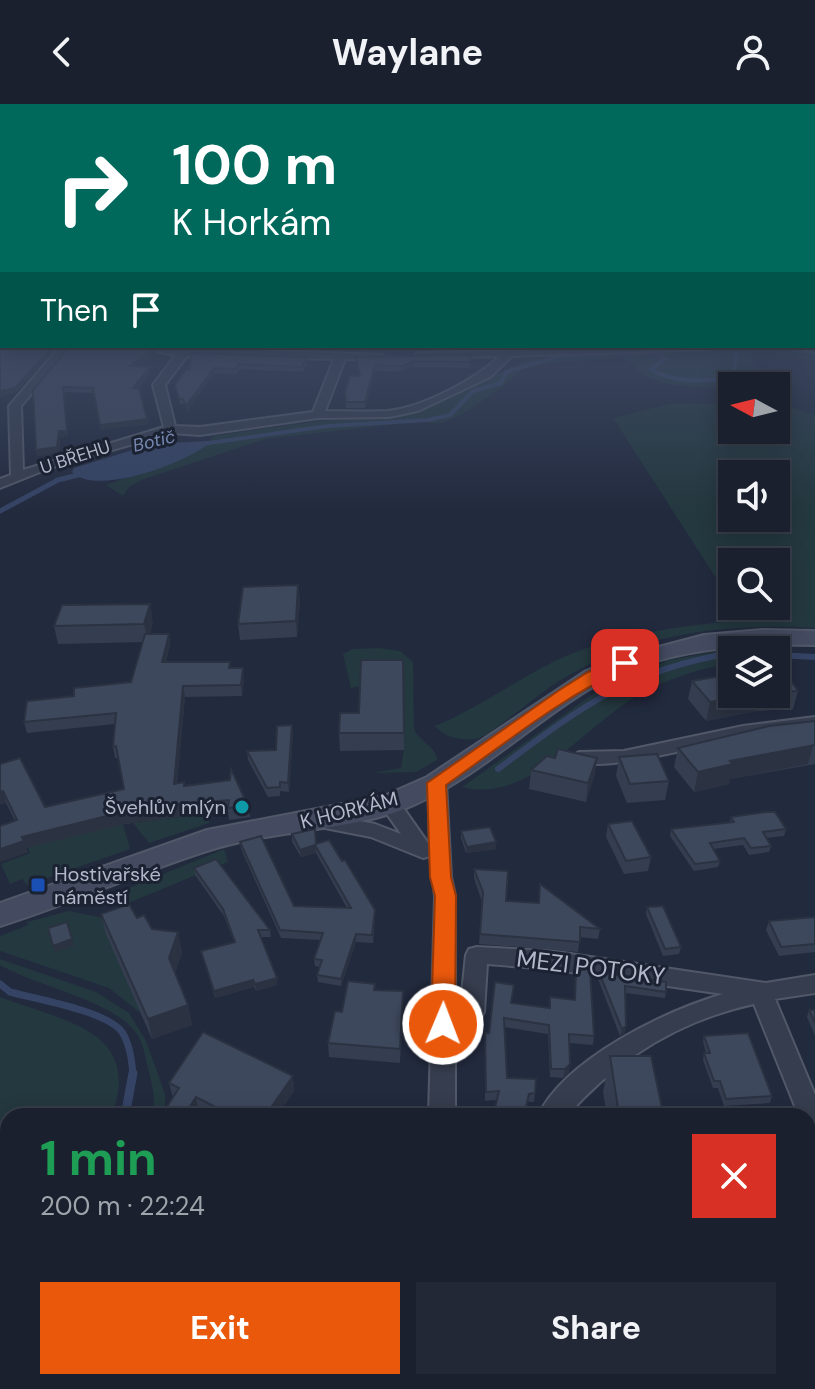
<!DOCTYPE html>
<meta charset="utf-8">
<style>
body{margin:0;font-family:"DM Sans",sans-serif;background:#232836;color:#f1f3f6;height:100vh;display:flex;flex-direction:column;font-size:30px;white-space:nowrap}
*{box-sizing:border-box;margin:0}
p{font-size:26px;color:#9fa3aa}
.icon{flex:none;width:44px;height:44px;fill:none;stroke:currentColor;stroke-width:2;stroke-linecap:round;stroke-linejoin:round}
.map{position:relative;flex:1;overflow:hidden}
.details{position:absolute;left:0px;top:1004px;width:816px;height:282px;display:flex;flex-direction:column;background:#1a202e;border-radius:24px 24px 0 0;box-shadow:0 4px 20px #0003,0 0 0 2px #383e4a}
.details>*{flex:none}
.top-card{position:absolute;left:0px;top:0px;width:816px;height:244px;box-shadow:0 4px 20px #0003,0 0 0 2px #383e4a;background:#00695c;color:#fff;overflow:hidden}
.needle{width:52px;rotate:277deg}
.fabs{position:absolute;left:718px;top:268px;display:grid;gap:16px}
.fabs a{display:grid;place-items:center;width:72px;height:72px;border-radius:0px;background:#1a202e;box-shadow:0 4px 20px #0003,0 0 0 2px #383e4a;font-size:40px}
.pin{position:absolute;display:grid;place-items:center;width:68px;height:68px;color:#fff;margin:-34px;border-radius:16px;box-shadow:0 4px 12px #0006}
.me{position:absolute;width:88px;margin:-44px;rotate:1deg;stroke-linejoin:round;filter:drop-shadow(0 0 6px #0008)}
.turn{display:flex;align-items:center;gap:28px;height:168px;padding:0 40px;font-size:36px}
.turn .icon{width:104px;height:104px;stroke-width:2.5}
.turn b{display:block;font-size:56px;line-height:68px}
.then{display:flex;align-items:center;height:76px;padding:0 40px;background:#0003;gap:16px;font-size:30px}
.round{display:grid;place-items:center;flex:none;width:84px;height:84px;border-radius:0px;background:#232836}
.head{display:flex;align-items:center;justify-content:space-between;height:136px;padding:0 40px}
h1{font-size:48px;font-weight:700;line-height:60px;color:#1e9e55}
.cta{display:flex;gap:16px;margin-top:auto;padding:16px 40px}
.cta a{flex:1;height:92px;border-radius:0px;background:#ea580c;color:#fff;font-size:32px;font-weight:700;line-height:92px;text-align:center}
.cta a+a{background:#232836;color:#f1f3f6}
header{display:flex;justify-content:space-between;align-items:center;height:104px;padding:0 40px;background:#1a202e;font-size:36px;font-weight:700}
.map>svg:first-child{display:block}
</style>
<header><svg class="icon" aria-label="back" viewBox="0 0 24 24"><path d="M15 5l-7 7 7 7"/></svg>Waylane<svg class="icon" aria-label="person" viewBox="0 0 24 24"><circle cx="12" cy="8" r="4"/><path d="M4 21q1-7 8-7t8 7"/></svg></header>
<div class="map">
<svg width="815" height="1285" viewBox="0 0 815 1285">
<rect width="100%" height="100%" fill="#222a3e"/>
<g fill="#24383f" fill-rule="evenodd">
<path d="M770,243l45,6v8l-53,-13 -11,5v7l17,19c-26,13 -99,11 -124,-4 -10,-6 -8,-13 -24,-17l-93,7c-15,15 -65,55 -86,58 -6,1 -13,0 -19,-2l-157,18 -121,40 -15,8 -6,9 -17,-11 83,-30 14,-7 10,-12 108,-15 97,-7 34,-20 79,-35z"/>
<path d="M776,298l39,13v213c-87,-6 -180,6 -256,53 -17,10 -67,53 -80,57 -14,4 -34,0 -44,-12 45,-19 78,-44 120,-65 56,-27 126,-35 187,-41l-8,-14h42v-44h-44v41l-119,-185 57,-14 62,-1v27h44zM732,370h44v44h-44z"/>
<path d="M379,544l21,3 13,11 1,66c4,14 22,17 23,32l-21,12 -44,1 29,-5 3,-18 -1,-73 -52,11 -8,-34 10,-5z"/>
<path d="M731,545l29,1h-28v13c-31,5 -61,15 -88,29 -54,27 -114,114 -182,95l138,-98 69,-29z"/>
<polygon points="117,699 130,745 27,781 23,775 10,780 1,760 30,749 28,743"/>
<polygon points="211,709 209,719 149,739 133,719"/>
<polygon points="224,745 228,758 121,802 129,784"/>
<polygon points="69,807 114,816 143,911 109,884 0,847 0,832 28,821 27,818"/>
<path d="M0,855l96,33 33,21 17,28 19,53v22h-12c3,-17 -1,-32 -5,-48 -3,-12 -5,-26 -12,-35 -22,-32 -100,-47 -136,-68z"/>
<path d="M0,893c62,24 143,32 112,119h-104v84l-8,1z"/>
</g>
<path fill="#354365" d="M207,337l2,2c-22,20 -114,54 -137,29l2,-4 78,-24z"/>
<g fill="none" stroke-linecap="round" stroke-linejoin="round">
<path stroke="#354365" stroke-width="4" d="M202,340l126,-18 100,-6 22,-5 23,-24 28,-8 5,-11 54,-16 97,-3 8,6 -14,10c23,15 56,12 82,9l4,-30 35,-2 43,7"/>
<polyline stroke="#354365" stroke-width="5" points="0,407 58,376 82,370"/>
<g stroke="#354365" stroke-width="6">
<polyline points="776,551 815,553"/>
<path d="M498,665c82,-61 130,-99 234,-116"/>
</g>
<path stroke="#354365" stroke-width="7" d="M0,880l10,8c26,7 97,19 112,40 8,12 10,29 11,43"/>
<g stroke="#354365" stroke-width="9">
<polyline points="125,1012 133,969"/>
<polyline points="0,1245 8,1238"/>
</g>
<g stroke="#515868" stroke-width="4">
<g id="street">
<path d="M61,242h11l-51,60 2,64 141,-43 -11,-42 23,-30 -44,-9 251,9 1,2 -5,3 -34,-1 -20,52c21,0 42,1 63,0 35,-4 87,-31 112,-55l-84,2v-4l4,-1 294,-7 -5,3 -197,7 -22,21 -72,34 -29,6 -71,1 -118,17 -29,-2 -121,35 -50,20v-9l11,-4 -2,-69zM187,252l147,3 -21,53 -113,15 -25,-1 -10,-41z"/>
<polygon points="786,242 815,242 815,248"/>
<path d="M815,613v10c-25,4 -50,5 -75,10 -29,6 -152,41 -170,21l9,-6 45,-1 119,-25z"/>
<polygon points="437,673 446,679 451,773 455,792 455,1012 429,1012 435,792 430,752 423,754 371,733 320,723 313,721 310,716 313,711 320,709 375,720 401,730 380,700 390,694 397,695 430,742 428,679"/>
<path d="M477,843l73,4 216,32 49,-8v18l-40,6 40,96v41l-7,-2v-18h-9l-45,-112c-74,16 -137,55 -187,112h-29c27,-57 127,-105 185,-122l-173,-25 -63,-5 -3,48 -4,7 -8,2 -8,-2 -4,-7 6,-57 3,-6z"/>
<polygon points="8,1259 8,1278 21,1278 18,1285 0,1285 0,1262"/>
<polygon points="452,1278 483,1278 486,1285 455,1285"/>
<rect x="502" y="1278" width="30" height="7"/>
</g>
</g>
<g stroke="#515868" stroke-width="4">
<path id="secondary" d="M762,526l53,1v14c-85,-2 -171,6 -243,55 -56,37 -108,87 -173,111 -58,20 -129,20 -189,39 -71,22 -139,54 -210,76v-23l207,-73 177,-34 43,-19 159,-106 31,-13 87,-23z"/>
</g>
<use href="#street" fill="#363d4e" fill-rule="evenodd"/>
<use href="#secondary" fill="#444b61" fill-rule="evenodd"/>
</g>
<g fill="#353e50">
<polygon points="70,242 156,244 156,249 137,263 150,268 139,284 148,320 101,326 94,289 64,288 68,332 60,333 59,349 37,352"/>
<polygon points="209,242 315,242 313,246"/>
<polygon points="353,242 483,242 354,247"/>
<polygon points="471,251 470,264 413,263 402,268 375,267 365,304 346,304 345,288 359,272 356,253"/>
<polygon points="307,253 307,258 303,268 240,265 237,270 214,269 187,307 184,300 180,300 176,286 175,281 186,265"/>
<polygon points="298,481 300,497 297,533 240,536 238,520"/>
<polygon points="153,518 150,530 169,530 170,540 166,558 231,564 244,575 242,592 185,593 177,679 248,702 250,713 229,716 228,707 184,712 125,720 26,744 28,748 0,758 0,722 15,717 6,699 0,700 0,660 45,703 124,685 118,654 115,654 113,643 115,620 27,629 24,618 74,592 131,578 143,538 58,540 54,522"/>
<polygon points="403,556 404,646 340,647 339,629 359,609"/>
<polygon points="776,566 798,587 793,605 758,607 706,617 688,595 692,577 732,590 776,590"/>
<polygon points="815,617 815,660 730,675 729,680 694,688 674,663 678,644"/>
<polygon points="293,630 289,688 280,687 280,692 268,693 248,656 247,647 276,646"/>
<polygon points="619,653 669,677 665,696 627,699 616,672"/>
<polygon points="555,654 597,654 594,673 586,698 529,685 531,666"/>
<polygon points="731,713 786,725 784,732 766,734 771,742 769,748 749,751 743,741 713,745 720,757 718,763 694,767 670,732 671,725 730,718"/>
<polygon points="608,720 651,753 648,767 624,770 606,733"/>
<polygon points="461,727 496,745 466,749 461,734"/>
<polygon points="292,730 316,740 375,813 373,839 356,838 341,882 318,878 317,871 320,863 315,862 314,855 320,836 281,834 241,745 240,738 294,802 347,804 316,749 301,753 292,738"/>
<polygon points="194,764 270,826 271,833 261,833 277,874 277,881 256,887 254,883 215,894 201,847 234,838 224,812 195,771"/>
<polygon points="474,765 506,797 600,825 598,835 580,833 578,848 479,840 482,798 474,774"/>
<polygon points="647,803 681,843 679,850 663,852 646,810"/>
<polygon points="101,810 137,814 182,848 175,869 188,901 192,921 152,935 106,830"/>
<polygon points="815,813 815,848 779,852 766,826 769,817"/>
<polygon points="576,863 594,932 593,941 569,939 569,968 563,974 550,973 548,930 504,923 507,974 535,989 534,998 497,996 485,997 485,929 489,929 512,899 549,904 550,893 574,896"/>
<polygon points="599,868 666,888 665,894 625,889 625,929 620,932 598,875"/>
<polygon points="375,886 403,887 400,959 329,953 328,939 342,908"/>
<polygon points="809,906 815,906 815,932 807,913"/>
<polygon points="704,932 772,992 770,999 724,1002 718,984 713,984 703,956 704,949 706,949 703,938"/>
<polygon points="610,952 662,1004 660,1012 607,1012 603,988"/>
<polygon points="169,979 294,987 277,1012 206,1012 199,1008 196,1012 161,1012 173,994"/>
<polygon points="808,1086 815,1104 815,1121 808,1122"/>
<polygon points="808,1152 815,1152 815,1238 813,1238 808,1223"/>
<polygon points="775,1278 808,1278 815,1285 775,1285"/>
</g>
<g fill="#2b3241">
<polygon points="53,242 58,242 16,289 0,293 0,287"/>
<polygon points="156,244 156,249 130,268 129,262"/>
<polygon points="414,257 413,263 402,268 402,262"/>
<polygon points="375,261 375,267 365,304 365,298"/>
<polygon points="150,263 150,268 134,290 133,284"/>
<polygon points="214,264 214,269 187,307 186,302"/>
<polygon points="64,288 68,332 60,333 59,349 37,352 36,346"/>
<polygon points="147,315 148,320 101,326 100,321"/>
<polygon points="298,481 300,497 297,533 296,517"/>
<polygon points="150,500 153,518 148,538 144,520"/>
<polygon points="169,530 170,540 164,569 162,558"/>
<polygon points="243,564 244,575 242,592 241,581"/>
<polygon points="183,582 185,593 176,691 174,680"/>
<polygon points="755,590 762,590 758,607 706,617 710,598"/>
<polygon points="292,621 293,630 289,688 288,679"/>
<polygon points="813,641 808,660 730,675 729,680 694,688 698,668 730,657"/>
<polygon points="597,654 594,673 586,698 588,679"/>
<polygon points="3,687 6,699 0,700 0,688"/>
<polygon points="182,700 184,712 125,720 26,744 28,748 0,758 0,745 22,733 123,708"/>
<polygon points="496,738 496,745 466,749 467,743"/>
<polygon points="315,741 316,749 301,753 300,746"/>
<polygon points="178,828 182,848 173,874 169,854"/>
<polygon points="356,830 356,838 341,882 341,875"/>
<polygon points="72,835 74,842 55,848 53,842"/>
<polygon points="277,874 277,881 256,887 255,880"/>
<polygon points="253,876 254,883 215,894 214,887"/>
<polygon points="188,901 192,921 152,935 148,915"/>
<polygon points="626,922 625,929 620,932 622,925"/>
<polygon points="570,960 569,968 563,974 565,965"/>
<polygon points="293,972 294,987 277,1012 265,1012"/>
<polygon points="196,993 199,1008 196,1012 184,1012"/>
<polygon points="119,1278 128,1278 125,1285 116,1285"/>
<polygon points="203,1278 210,1278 212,1285 199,1285"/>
</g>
<g fill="#3e485d" stroke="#2b3241" stroke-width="2">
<polygon points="0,226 2,226 2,242 53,242 15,284 0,287"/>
<polygon points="70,242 143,242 156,244 129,262 150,263 133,284 139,284 147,315 100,321 93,284 63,283 67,327 59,327 57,343 36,346 33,286"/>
<polygon points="191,249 307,253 302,263 239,260 236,265 214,264 186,302 183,295 179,295 175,281 186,265 190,265"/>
<polygon points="471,251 470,258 414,257 402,262 375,261 365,298 346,298 345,288 350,272 360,272 356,253"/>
<polygon points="298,481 296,517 238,520 243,483"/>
<polygon points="150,500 144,520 54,522 62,501"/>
<polygon points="145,530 169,530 162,558 230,558 229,564 243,564 241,581 183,582 174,680 184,678 184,682 230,676 231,665 248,702 228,704 229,696 182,700 123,708 22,733 24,737 0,745 0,722 17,716 3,687 0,688 0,660 20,654 45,703 124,685 116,642 113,643 116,609 24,618 27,597 74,592 74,584 131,578"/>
<polygon points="361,556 403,556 404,629 339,629 340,609 359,609"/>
<polygon points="783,565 798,587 776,588 776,566"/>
<polygon points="732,570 732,590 755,590 710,598 692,577"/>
<polygon points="815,617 815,641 730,657 733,660 698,668 678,644 769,622"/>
<polygon points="292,621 288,679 280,678 280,683 267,684 247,647 276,646 277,622"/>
<polygon points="558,645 597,654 588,679 531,666 547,652 555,654"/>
<polygon points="657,650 669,677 630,680 619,653"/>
<polygon points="766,708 775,708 786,725 763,728 771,742 751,744 744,734 710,739 720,757 695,760 671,725 734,718 731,713"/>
<polygon points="632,717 651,753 626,757 608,720"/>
<polygon points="490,723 496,738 467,743 461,727"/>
<polygon points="315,725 316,740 329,736 342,757 345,756 375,806 372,831 356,830 341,875 317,871 322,856 314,855 323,829 280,826 240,738 261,732 294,802 351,804 315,741 300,746 292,730"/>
<polygon points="216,755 270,826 258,826 277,874 255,880 253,876 214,887 201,847 235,838 223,805 194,764"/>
<polygon points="474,765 508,767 506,797 539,799 540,780 600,825 580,823 580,838 480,830 483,788"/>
<polygon points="129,800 137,814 144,811 152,825 178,828 169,854 188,901 148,915 101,810"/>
<polygon points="663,802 681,843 665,845 647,803"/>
<polygon points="815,813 815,840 781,843 769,817"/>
<polygon points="67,818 72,835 53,842 48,824"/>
<polygon points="576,863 590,865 594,932 569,930 570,960 565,965 551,965 549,921 504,914 507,974 536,975 535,989 529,990 524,1012 493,1012 499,987 486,988 485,929 489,929 495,878 514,881 511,899 550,904 550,893 575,896"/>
<polygon points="599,868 666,878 666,888 625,882 626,922 622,925"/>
<polygon points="348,877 375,880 374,886 403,887 400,945 328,939 335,907 342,908"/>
<polygon points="809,906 815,906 815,919"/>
<polygon points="203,928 293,972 265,1012 233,1012 196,993 184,1012 161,1012 179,984 169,979"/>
<polygon points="748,929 772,992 726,995 720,977 714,977 704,949 710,949 704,932"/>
<polygon points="610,952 651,952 662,1004 618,1004"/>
<polygon points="808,1086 815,1104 815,1115 808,1116"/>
<polygon points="808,1152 815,1152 815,1228 808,1208"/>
<polygon points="808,1261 815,1263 815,1285 781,1285 780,1278 808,1278"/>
<polygon points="55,1278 119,1278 116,1285 52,1285"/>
<polygon points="165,1278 203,1278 199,1285 162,1285"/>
<polygon points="241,1278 302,1278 300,1285 239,1285"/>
<polygon points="546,1278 656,1278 656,1281 682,1285 546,1285"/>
<polygon points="370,1281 376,1285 357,1285 359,1282"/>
</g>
<linearGradient id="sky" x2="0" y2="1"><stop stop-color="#131722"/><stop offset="0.56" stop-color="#3e4a63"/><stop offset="1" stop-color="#3e4a63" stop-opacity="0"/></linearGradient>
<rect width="815" height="406" fill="url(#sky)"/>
<path fill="#ea580c" stroke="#983908" stroke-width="2" d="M625,554l8,5 -2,3c-67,29 -125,77 -185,119l5,92 5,19 -1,128 -4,7 -8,3 -8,-3 -4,-7 4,-128 -5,-19 -3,-94 131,-92 30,-19z"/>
<circle fill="#0f9aa8" stroke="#1b2232" stroke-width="3" cx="242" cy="703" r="8"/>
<rect fill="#1a4fb4" stroke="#1b2232" stroke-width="3" x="30" y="773" width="16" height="16" rx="4"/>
<g text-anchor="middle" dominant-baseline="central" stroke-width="6" stroke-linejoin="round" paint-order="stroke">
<g font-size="18" font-style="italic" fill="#7889b2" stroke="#1b2232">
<text transform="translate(154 337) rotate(-14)">Botič</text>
</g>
<g font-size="18" fill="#b2b8c9" stroke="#1b2232">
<text transform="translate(75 353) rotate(-18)">U BŘEHU</text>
</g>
<g font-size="20" fill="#b2b8c9" stroke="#1b2232" text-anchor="end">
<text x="226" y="703">Švehlův mlýn</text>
<text x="54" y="770" text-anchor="start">Hostivařské<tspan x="54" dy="23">náměstí</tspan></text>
</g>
<g font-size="20" fill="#b2b8c9" stroke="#1b2232">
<text transform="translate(349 706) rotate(-14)">K HORKÁM</text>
</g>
<g font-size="24" fill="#b2b8c9" stroke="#1b2232">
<text transform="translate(591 863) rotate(7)">MEZI POTOKY</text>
</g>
</g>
</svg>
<div class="fabs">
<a><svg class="needle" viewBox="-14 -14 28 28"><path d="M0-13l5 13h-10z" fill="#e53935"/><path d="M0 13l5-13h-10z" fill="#9fa3aa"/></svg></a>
<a><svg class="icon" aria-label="sound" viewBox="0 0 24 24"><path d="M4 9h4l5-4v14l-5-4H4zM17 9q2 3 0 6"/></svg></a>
<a><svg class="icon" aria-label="search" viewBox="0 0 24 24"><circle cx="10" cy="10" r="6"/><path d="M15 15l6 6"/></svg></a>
<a><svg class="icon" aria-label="layers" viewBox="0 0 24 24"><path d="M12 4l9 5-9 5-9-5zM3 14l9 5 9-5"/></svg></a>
</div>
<div class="pin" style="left:625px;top:559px;background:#d93025"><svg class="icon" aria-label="arrive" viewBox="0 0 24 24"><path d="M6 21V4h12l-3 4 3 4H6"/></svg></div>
<svg class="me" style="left:443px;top:920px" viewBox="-20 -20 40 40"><circle r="17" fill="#ea580c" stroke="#fff" stroke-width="3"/><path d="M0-11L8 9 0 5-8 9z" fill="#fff"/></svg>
<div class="top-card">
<div class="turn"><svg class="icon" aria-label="right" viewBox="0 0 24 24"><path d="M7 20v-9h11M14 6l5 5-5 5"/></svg><div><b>100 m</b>K Horkám</div></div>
<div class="then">Then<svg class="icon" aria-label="arrive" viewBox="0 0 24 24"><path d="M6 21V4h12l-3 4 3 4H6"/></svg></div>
</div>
<section class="details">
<div class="head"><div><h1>1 min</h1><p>200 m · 22:24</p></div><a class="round" style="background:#d93025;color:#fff"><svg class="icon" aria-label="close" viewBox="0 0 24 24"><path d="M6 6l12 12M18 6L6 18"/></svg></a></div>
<div class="cta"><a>Exit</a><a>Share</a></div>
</section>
</div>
